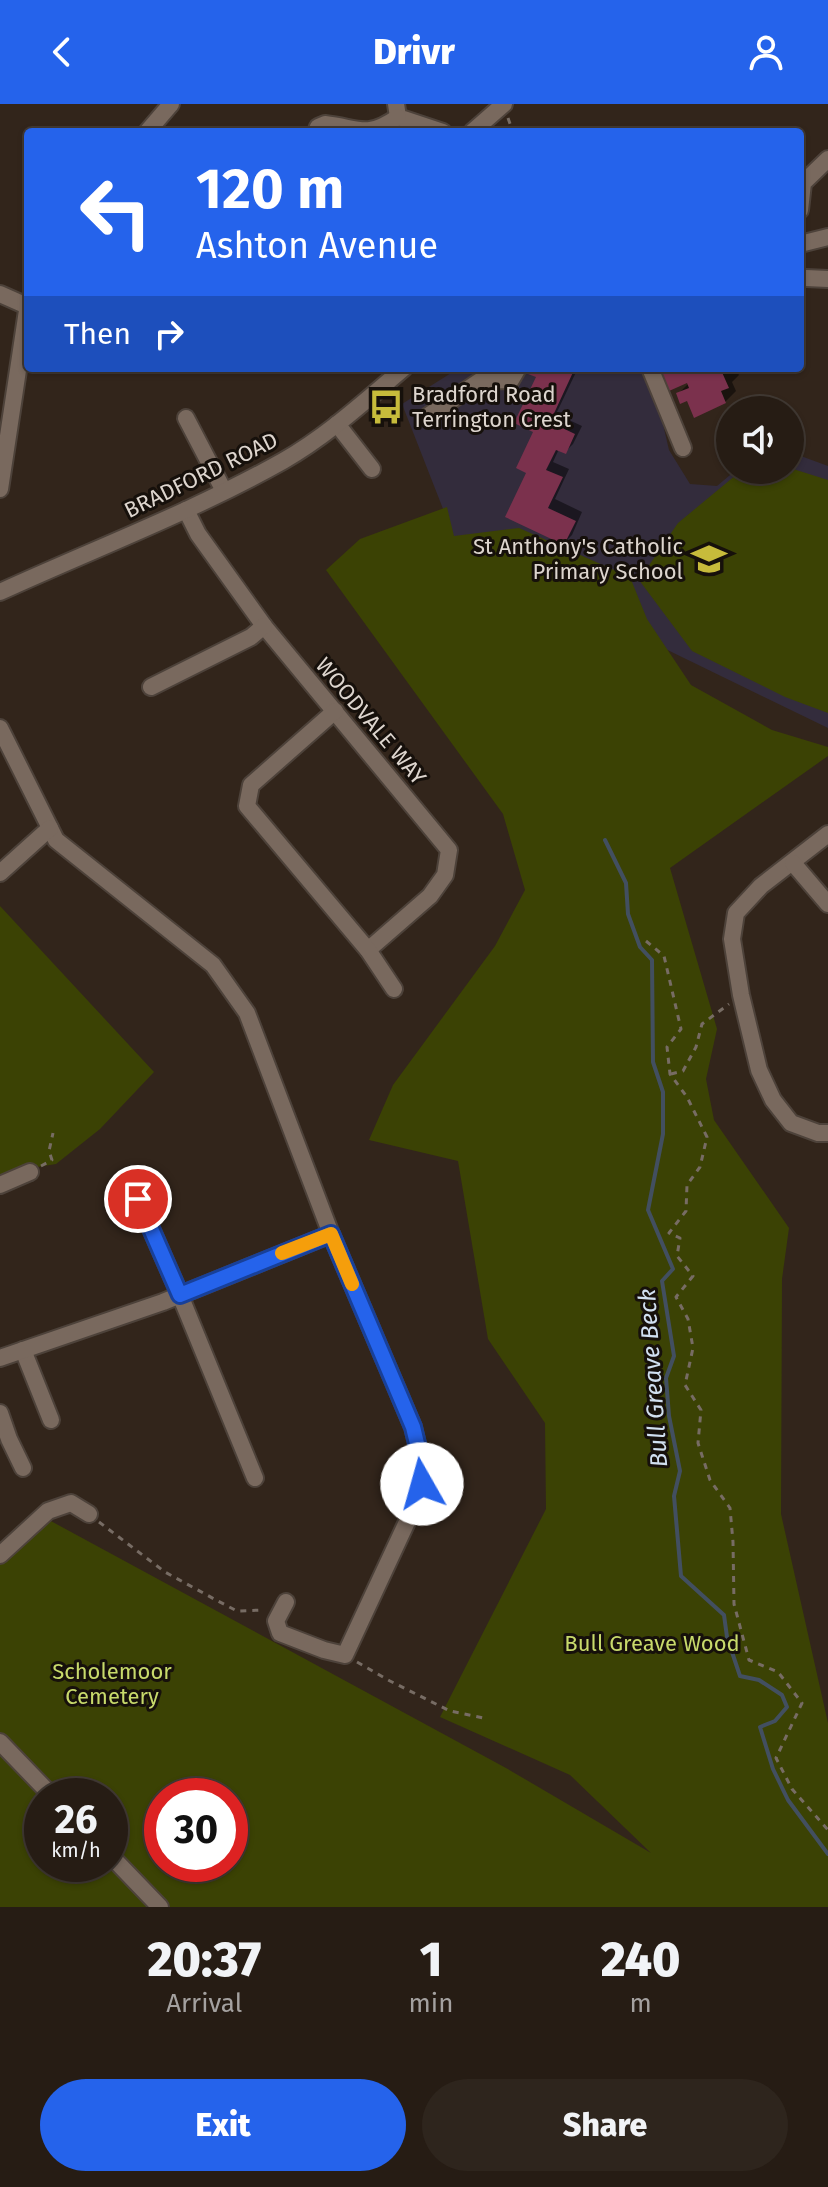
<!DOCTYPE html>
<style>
body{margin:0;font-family:"Fira Sans",sans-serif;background:#2e251d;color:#f1f3f6;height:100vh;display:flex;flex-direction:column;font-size:30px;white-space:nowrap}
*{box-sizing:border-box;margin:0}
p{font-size:26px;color:#a4a1a0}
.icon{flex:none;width:44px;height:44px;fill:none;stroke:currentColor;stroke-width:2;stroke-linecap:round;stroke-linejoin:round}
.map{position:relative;height:1803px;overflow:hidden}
.drawer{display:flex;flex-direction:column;background:#261c14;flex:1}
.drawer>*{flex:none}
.hud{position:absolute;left:24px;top:24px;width:780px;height:244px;border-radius:8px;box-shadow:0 2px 6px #0004,0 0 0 2px #423a34;background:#2563eb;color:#fff;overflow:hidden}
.controls{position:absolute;left:716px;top:292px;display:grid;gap:16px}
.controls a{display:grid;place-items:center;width:88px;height:88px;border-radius:50%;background:#261c14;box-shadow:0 2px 6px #0004,0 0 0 2px #423a34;font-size:40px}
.speed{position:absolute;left:24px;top:1674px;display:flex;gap:16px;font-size:40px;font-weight:700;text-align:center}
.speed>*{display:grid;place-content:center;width:104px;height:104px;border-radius:50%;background:#261c14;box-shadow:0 2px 6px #0004,0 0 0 2px #423a34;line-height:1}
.speed small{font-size:20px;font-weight:400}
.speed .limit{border:12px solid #d22;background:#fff;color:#111}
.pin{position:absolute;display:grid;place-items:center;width:68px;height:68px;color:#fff;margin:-34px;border:4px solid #fff;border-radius:50%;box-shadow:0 2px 8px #0007}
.me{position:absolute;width:88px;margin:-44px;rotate:353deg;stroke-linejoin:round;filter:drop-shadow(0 0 6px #0008)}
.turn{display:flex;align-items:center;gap:28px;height:168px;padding:0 40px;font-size:36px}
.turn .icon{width:104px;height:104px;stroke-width:2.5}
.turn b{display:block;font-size:56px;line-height:68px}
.then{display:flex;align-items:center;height:76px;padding:0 40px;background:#0003;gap:16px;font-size:30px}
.eta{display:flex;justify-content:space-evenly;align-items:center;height:136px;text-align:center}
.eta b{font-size:48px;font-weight:800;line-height:56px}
.cta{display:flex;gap:16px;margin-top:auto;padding:16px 40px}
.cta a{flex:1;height:92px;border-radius:48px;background:#2563eb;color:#fff;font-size:32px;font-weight:800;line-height:92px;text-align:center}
.cta a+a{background:#2e251d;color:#f1f3f6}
header{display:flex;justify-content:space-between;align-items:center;height:104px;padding:0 40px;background:#2563eb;color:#fff;font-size:36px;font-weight:800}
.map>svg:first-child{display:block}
</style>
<header><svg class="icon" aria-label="back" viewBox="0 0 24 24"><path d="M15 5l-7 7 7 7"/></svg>Drivr<svg class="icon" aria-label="person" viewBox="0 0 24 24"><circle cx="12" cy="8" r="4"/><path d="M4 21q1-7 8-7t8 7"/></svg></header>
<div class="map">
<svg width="828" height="1803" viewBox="0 0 828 1803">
<rect width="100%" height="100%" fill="#32251b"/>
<polygon fill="#332c3c" points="459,264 650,264 669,346 690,380 717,382 736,366 790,366 790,348 828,362 828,624 647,536 456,438 402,300"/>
<g fill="#3b4204" fill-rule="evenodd">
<polygon points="790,364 828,376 828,609 785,593 692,547 639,476 678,419 742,366 790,366"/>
<path d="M447,403l7,29 65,-8 111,49 17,42 44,66 81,45 56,17v9l-158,112 47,161 -11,50 8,41 75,108 -7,51 -1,235 47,209v184h-828v-342l49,-45 457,248 145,85 -81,-78 -130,-58 106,-208 -1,-86 -57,-84 -30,-178 -89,-21 24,-55 102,-139 30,-56 -22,-76 -177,-244 34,-31zM42,1692h68v68h-68zM162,1692h68v68h-68z"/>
<polygon points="0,802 154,968 100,1025 56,1060 31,1064 0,1078"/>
</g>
<g fill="#0007">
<polygon points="533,264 578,264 556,310 582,322 573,340 565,348 559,345 553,358 569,365 555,395 582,408 572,431 564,439 528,368 536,327 538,272"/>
<polygon points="661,264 735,264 739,271 732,278 736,287 725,298 688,294 678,290 693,275"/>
</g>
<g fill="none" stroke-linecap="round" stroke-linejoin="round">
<polyline stroke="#424f60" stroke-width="4" points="605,736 626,779 628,810 640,843 652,856 653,958 663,988 663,1030 648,1106 673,1165 662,1177 674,1252 666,1274 669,1312 680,1367 674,1392 681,1472 724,1511 727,1533 740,1572 759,1576 782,1591 787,1603 775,1617 760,1623 773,1665 788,1696 828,1750"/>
</g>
<g fill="#7b314d">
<polygon points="531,264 575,264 550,318 575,330 566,350 556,346 546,366 563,373 548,404 576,417 564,441 505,413 526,369 516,364 533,328 514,319 536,273 528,270"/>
<polygon points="659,264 716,264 718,268 721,266 729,284 721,287 726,299 694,314 687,297 680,300 676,289 689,284 687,279 669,287"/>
</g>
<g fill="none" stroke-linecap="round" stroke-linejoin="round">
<g stroke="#4d423a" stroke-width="20">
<g id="minor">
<polyline points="396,0 398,13 443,28"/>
<polyline points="147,28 171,0"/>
<path d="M316,28l2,-5 7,-3c35,4 41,15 73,-7"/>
<polyline points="472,28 504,0"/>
<polyline points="800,106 803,79 828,55"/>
<polyline points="800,140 828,133"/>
<polyline points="806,174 828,175"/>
<polyline points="0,190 27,202"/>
<polyline points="650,264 683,344"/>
<polyline points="428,312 480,277 511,276 518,264"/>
<polyline points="186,314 224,387"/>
<polyline points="337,320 372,365"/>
<polyline points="0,385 28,200"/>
<polyline points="186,406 198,430 264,522 449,746 445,771 430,792 368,846"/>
<path d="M0,488c94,-43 192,-80 283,-131 44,-25 82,-60 121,-93"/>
<polyline points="151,583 251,533 264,522"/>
<polyline points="335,607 251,681 247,702 368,846 394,885"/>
<polyline points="0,624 56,736 213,861 247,909 331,1130 413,1323 421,1356 422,1380 413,1405 345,1551 324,1546 280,1529 276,1517 286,1498"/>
<polyline points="828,730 761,782 736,809 732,835 741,891 759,966 773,996 791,1019 818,1029 828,1029"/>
<polyline points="793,759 828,800"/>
<polyline points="0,769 50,724"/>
<polyline points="0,1081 30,1068"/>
<polyline points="138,1095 180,1191 255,1374"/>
<polyline points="23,1246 51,1316"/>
<polyline points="0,1254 163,1198 331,1130"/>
<polyline points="0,1309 9,1335 23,1364"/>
<polyline points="0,1451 48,1407 71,1399 89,1410"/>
<polyline points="0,1638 52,1692"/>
<polyline points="110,1751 160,1803"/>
</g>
</g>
<g stroke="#776c64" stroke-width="3" stroke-dasharray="6 6" stroke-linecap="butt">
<polyline points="508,14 513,28"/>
<polyline points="646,837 664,852 681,925 667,943 670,970 687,993 707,1033 700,1063 687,1081 686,1107 669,1129 680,1134 677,1152 693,1172 676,1193 688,1215 693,1244 685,1281 701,1306 698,1339 710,1376 730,1404 733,1438 734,1500 749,1556 778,1568 802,1599 776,1654 792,1685 828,1726"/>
<polyline points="671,970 683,967 696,943 702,920 729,900"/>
<polyline points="41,1062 52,1056 49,1047 53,1029"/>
<polyline points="99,1418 165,1468 216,1496 237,1507 264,1506"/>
<polyline points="357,1558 390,1577 450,1607 488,1615"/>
</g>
<use href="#minor" stroke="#79695e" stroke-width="16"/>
</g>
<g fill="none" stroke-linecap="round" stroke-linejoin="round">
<g stroke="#184099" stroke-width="20">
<polyline id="route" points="138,1095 180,1191 331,1130 413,1323 421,1356 422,1380"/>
</g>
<use href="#route" stroke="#2563eb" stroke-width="14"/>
<polyline stroke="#f59e0b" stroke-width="14" points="282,1149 331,1130 352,1180"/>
</g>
<defs>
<g id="bus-bare" transform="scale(2.76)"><path d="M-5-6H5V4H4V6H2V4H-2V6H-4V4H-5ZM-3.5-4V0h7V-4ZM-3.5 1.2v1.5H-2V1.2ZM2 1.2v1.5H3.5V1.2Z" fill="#c7bb3b" stroke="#16100b" stroke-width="2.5" paint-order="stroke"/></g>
<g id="school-bare" transform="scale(2.76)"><path d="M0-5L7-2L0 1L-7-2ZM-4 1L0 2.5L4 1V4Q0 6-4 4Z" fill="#c7bb3b" stroke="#16100b" stroke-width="2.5" paint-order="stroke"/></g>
</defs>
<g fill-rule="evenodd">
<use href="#bus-bare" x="386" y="303"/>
<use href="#school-bare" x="709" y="455"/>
</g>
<g text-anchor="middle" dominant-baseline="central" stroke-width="6" stroke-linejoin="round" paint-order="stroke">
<g font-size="22" fill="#ddd5ce" stroke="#16100b" text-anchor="start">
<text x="412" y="290">Bradford Road<tspan x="412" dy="25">Terrington Crest</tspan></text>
<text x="683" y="442" text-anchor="end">St Anthony's Catholic<tspan x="683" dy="25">Primary School</tspan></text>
</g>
<g font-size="22" fill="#ddd5ce" stroke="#16100b">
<text transform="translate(201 371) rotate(-26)">BRADFORD ROAD</text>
<text transform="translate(371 617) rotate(50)">WOODVALE WAY</text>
</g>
<g font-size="22" fill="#c8da6b" stroke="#16100b">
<text x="652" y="1539">Bull Greave Wood</text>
<text x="112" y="1567">Scholemoor<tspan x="112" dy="25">Cemetery</tspan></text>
</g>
<g font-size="24" font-style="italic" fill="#d1e0f0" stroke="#16100b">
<text transform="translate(653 1274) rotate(-94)">Bull Greave Beck</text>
</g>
</g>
</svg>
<div class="controls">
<a><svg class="icon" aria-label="sound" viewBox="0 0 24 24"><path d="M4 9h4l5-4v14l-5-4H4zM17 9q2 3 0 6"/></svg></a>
</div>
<div class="speed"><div>26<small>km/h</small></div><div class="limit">30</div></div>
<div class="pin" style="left:138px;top:1095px;background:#d93025"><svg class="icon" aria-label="arrive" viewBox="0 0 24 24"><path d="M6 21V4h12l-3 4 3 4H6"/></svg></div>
<svg class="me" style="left:422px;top:1380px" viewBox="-20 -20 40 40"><circle r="19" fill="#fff"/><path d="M0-13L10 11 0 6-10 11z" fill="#2563eb"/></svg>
<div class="hud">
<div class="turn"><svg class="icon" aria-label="left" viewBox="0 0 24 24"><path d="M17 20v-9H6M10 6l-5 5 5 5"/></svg><div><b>120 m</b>Ashton Avenue</div></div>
<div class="then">Then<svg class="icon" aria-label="right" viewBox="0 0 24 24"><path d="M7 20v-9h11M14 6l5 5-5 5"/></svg></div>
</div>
</div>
<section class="drawer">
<div class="eta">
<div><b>20:37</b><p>Arrival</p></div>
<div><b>1</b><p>min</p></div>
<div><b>240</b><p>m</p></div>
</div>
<div class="cta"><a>Exit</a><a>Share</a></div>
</section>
